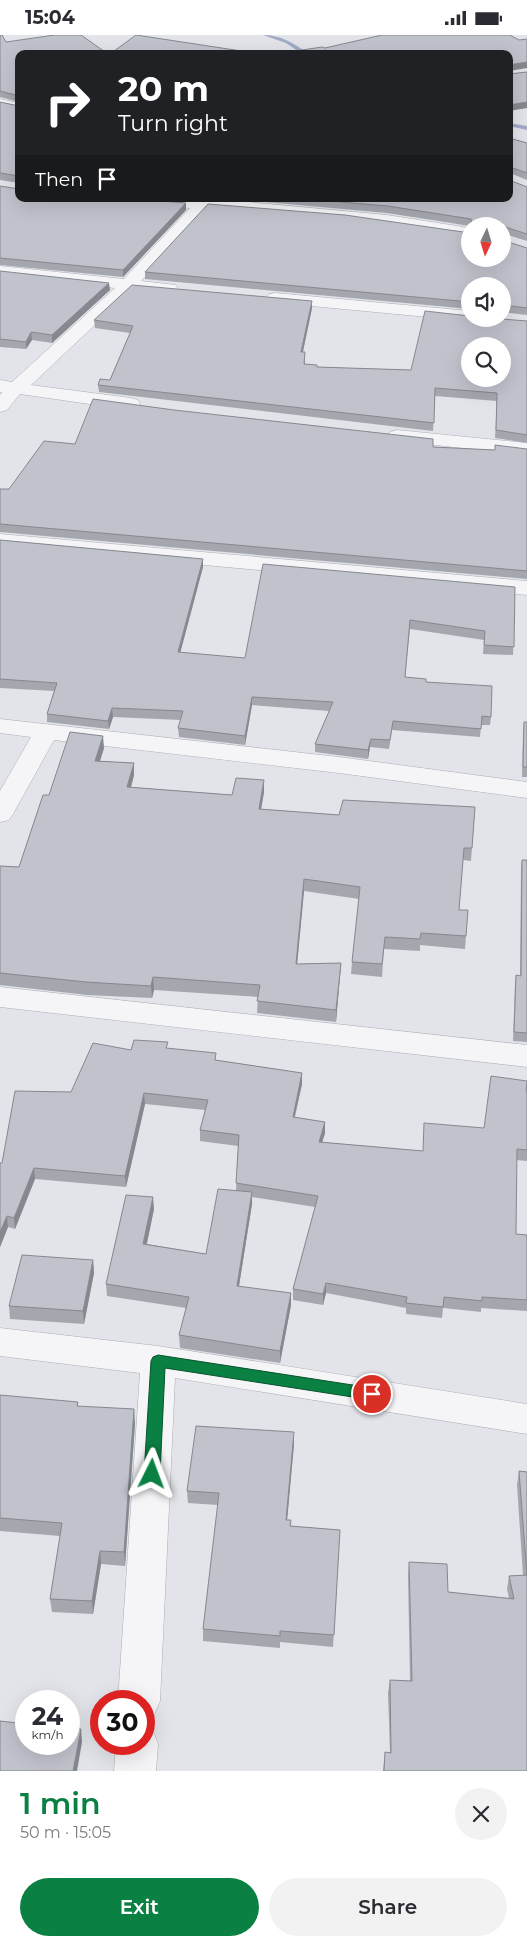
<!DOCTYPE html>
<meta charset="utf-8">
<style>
body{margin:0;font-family:Montserrat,sans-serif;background:#f2f2f3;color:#2b2b33;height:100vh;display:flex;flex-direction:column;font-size:19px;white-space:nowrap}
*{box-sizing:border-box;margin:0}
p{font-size:16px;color:#7c7c81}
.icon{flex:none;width:28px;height:28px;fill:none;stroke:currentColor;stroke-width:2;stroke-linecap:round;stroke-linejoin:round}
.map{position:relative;height:1736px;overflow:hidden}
.side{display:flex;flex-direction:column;background:#fff;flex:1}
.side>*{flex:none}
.banner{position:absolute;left:15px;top:15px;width:498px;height:152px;border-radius:10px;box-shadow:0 5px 20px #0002;background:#202124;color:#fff;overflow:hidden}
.needle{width:32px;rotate:184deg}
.controls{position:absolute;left:461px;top:182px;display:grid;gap:10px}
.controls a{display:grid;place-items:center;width:50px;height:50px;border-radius:50%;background:#fff;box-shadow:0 5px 20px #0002;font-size:25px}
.speed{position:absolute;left:15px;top:1655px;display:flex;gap:10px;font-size:25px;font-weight:700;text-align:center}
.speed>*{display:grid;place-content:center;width:65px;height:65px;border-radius:50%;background:#fff;box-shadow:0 5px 20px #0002;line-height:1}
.speed small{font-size:12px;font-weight:400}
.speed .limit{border:8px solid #d22;background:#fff;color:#111}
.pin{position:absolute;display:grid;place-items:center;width:42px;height:42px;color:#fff;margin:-21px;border:2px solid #fff;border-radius:50%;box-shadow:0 1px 5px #0007}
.me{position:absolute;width:55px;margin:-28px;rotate:3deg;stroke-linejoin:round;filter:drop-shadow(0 0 4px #0008)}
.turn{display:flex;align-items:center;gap:18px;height:105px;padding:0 20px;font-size:22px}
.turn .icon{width:65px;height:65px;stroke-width:2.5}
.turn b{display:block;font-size:35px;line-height:42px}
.then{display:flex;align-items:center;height:48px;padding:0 20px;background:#0003;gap:10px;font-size:19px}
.round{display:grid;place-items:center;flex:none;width:52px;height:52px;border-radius:26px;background:#f2f2f3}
.summary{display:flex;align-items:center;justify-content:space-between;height:85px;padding:0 20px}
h1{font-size:30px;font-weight:600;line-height:38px;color:#0b8043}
.primary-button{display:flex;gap:10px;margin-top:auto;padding:10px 20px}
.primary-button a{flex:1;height:58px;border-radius:30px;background:#0b8043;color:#fff;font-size:20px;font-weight:600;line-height:58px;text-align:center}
.primary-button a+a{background:#f2f2f3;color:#2b2b33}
.status{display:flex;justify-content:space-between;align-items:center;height:35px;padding:0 25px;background:#fff;direction:ltr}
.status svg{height:14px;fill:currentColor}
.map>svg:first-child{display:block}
</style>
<div class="status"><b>15:04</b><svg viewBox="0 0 49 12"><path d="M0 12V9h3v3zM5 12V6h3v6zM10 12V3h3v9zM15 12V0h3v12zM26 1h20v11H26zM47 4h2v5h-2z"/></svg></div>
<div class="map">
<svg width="527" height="1736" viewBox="0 0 527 1736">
<rect width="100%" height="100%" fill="#e2e4e9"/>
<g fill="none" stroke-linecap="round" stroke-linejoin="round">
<g fill="#a1abc6" fill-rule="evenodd">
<path d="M263,0c17,0 32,8 45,19h-6l-16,-11z"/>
<polygon points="509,88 527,91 527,95 509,91"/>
</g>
<g stroke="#abaeb6" stroke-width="1">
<g id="minor">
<polygon points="0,64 19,68 19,76 0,72"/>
<polygon points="128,164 215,164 387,180 470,193 470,203 345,185 207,174 141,246 176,250 178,254 176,258 170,259 132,255 31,350 131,363 138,365 140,369 138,373 131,375 20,359 7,375 0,377 0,360 2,357 0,357 0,345 12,347 115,253 0,241 0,231 124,244 190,173 136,169"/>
<polygon points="275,258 470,276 470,284 477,284 470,286 269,267 266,263 269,259"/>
<polygon points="397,395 527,408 527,420 390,405 387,401 390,397"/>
<polygon points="0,499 527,546 527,560 0,511"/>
<polygon points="0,684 339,722 527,747 527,763 339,738 54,705 13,779 9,785 0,787 0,756 31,702 0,698"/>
<polygon points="0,952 527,1010 527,1032 0,972"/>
<polygon points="0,1293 158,1311 527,1369 527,1399 175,1343 160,1666 154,1680 144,1684 144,1666 118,1666 140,1338 0,1321"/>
<polygon points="144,1691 152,1694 158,1709 156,1736 114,1736 116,1709 144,1709"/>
</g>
</g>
<use href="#minor" fill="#f5f5f8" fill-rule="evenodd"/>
</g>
<g fill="#a5a7af">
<polygon points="0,0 6,7 19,19 19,67 0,62"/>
<polygon points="0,67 19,71 19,148 0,145"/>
<polygon points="509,103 527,108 527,145 510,138 509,139"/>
<polygon points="0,151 19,164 186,168 186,175 123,242 0,230"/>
<polygon points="527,152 527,206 502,198 502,191 470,191 387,178 233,164 509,164"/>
<polygon points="527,213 527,280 502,277 502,251 470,251 470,274 145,244 145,237"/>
<polygon points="0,236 110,255 52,308 32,305 26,314 0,312"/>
<polygon points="312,266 312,273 303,317 305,325 305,329 317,332 411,335 527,286 527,408 495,403 497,366 435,361 433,396 99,357 98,350 110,345 130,298 95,293 94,285"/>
<polygon points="75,409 433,412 495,415 527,414 527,544 0,497 0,454 9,454"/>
<polygon points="0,505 203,524 203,532 180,618 245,623 515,552 513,620 483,619 484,605 410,594 405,642 426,647 491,682 490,690 481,690 480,702 392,695 389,714 370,712 368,724 315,717 315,709 329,676 252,670 245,710 179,702 178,693 181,685 113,682 109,694 47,687 47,679 54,656 0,653"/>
<polygon points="524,687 527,687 527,742 522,742 523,697"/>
<polygon points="104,713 100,726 134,728 134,740 131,752 232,760 264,757 261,774 339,780 475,772 471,826 463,825 459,875 468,875 465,914 420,910 420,916 384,914 382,942 351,939 352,927 359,864 304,856 297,929 341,928 340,941 336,987 257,978 258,962 154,955 152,963 87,960 0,950 0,951 0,831 19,832 49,760"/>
<polygon points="522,825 527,825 527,1007 513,1006 515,949 516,940 520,941 521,833"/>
<polygon points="168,1014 216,1025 302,1038 302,1049 295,1082 325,1087 325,1098 322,1107 422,1116 484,1093 527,1050 526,1057 527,1057 527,1126 516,1125 516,1199 527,1200 527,1276 481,1273 481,1277 443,1273 442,1283 406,1279 406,1273 326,1258 323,1270 293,1265 293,1254 315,1172 252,1162 252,1169 239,1251 291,1270 280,1328 180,1313 179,1300 186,1273 107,1261 106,1249 154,1174 147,1209 206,1219 236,1156 238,1111 200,1106 200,1095 205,1075 145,1069 126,1152 35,1144 15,1194 8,1192 0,1212 2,1128 71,1057 131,1015"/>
<polygon points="93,1225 94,1238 84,1289 10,1284 9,1271"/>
<polygon points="0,1360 78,1371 135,1388 125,1531 101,1529 93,1579 52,1577 50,1564 60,1501 0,1496"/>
<polygon points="294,1409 287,1485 291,1485 291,1491 340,1495 333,1612 280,1607 280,1613 203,1606 203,1594 218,1470 188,1468 187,1456"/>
<polygon points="519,1436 527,1437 527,1736 383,1736 385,1717 390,1718 388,1658 390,1645 410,1646 408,1540 409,1527 448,1557 509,1563 507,1554 509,1541 523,1540 517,1450"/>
</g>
<g fill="#86888f">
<polygon points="527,27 527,33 509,36 509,30"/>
<polygon points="527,67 527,73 509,76 509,70"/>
<polygon points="186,168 186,175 123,242 123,235"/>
<polygon points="109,248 110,255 52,308 52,300"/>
<polygon points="312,266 312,273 301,325 301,317"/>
<polygon points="31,297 32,305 26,314 26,307"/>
<polygon points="203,524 203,532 178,626 178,617"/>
<polygon points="252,662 252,670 245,710 245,701"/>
<polygon points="112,673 113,682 109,694 108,686"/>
<polygon points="103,701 104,713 96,738 95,726"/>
<polygon points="371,704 370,712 368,724 368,715"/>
<polygon points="134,728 134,740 128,764 127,752"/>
<polygon points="264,745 264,757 259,786 259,774"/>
<polygon points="304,844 304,856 296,941 296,929"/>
<polygon points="341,928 340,941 336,987 336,975"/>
<polygon points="153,942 154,955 152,963 151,951"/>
<polygon points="302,1038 302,1049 292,1092 293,1082"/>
<polygon points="144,1058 145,1069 126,1152 125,1141"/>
<polygon points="325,1087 325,1098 319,1118 319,1107"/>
<polygon points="34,1133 35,1144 15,1194 14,1183"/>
<polygon points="252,1157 252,1169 237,1263 237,1251"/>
<polygon points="153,1162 154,1174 144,1221 143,1209"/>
<polygon points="7,1181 8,1192 0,1212 0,1197"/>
<polygon points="93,1225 94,1238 84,1289 83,1276"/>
<polygon points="326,1248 326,1258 323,1270 323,1259"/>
<polygon points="291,1258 291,1270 280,1328 280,1316"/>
<polygon points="134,1374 135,1388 125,1531 124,1517"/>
<polygon points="294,1397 294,1409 286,1497 286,1485"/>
<polygon points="100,1516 101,1529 93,1579 92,1566"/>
<polygon points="81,1694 82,1707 77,1736 73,1736"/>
</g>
<g fill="#c0c2cc" stroke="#86888f" fill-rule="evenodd">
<polygon points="0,0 2,0 6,7 55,0 81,0 108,19 19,19 19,61 0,56"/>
<polygon points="136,0 248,17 252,19 110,19"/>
<polygon points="382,0 510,0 519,5 527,4 527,27 509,30 509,19 275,19 322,12 325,13"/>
<polygon points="527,37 527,67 509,70 509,39"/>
<polygon points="0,67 19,71 19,141 0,138"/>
<polygon points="509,103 527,108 527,138 510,132 509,133"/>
<polygon points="509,145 527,152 527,199 502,191 472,191 471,184 388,171 305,164 509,164"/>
<polygon points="0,151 19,154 19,164 135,164 186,168 123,235 0,223"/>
<polygon points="208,169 345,180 470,198 470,224 502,224 502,205 527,213 527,273 503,270 502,271 502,251 470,251 470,267 145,237"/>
<polygon points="0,236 109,248 52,300 31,297 26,307 0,304"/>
<path d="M132,250l180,16 -11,51h4l-1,12 13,1v2l94,3 14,-59 45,5v3h32l25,2v114l-31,-5 1,-37 -62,-5 -1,35 -336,-38 2,-6 10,1 23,-54 -39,-6zM470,311h32v33h-32z"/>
<polygon points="93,364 174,375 433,404 433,412 495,415 495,410 527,414 527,536 0,489 0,454 9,454 44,406 75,409"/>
<polygon points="0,505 203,524 178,617 245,623 263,529 515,552 514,612 484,610 485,596 410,585 405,642 426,644 426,647 492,651 491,682 482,681 481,694 393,686 390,705 371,704 368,715 315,709 333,667 252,662 245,701 178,693 183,676 112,673 108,686 47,679 57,648 0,644"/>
<polygon points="524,687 527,687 527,732 523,732"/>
<polygon points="70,697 103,701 95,726 134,728 127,752 232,760 236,743 264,745 259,774 339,780 343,765 475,772 472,813 464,813 459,875 468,875 466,901 421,898 420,904 385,902 382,929 352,927 360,852 304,844 296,929 341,928 336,975 257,966 260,950 153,942 151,951 86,947 0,938 0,831 19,832 43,760 49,760"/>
<polygon points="522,825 527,825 527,998 514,997 516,940 521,941"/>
<polygon points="134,1005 168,1007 166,1013 216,1018 215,1025 302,1038 293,1082 325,1087 319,1107 423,1116 424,1088 484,1093 491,1041 527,1046 526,1057 527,1057 527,1115 517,1114 516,1199 527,1200 527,1265 482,1262 482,1266 444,1262 443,1272 406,1268 407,1262 326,1248 323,1259 293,1254 318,1161 236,1148 239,1100 200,1095 208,1065 144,1058 125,1141 34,1133 14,1183 7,1181 0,1197 0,1128 2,1128 15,1056 71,1057 93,1008 131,1015"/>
<polygon points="218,1154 252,1157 237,1251 291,1258 280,1316 179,1300 189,1262 106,1249 126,1160 153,1162 143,1209 206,1219"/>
<polygon points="22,1220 93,1225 83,1276 9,1271"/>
<polygon points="0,1360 78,1367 77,1371 134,1374 124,1517 100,1516 92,1566 50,1564 62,1488 0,1483"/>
<polygon points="196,1391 294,1397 286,1485 291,1485 290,1491 340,1495 334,1600 280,1596 280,1601 203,1594 219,1458 187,1456"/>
<polygon points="519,1436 527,1437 527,1736 384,1736 385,1717 391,1718 390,1645 412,1646 409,1527 447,1529 448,1557 514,1564 509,1541 527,1540"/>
<polygon points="0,1686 26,1689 26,1709 69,1709 69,1693 81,1694 73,1736 0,1736"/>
</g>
<polygon fill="#0b8043" stroke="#07532c" points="158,1320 372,1353 377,1355 379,1359 377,1364 372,1365 165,1333 160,1439 157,1444 152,1446 147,1444 144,1439 151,1326 153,1322"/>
</svg>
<div class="controls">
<a><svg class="needle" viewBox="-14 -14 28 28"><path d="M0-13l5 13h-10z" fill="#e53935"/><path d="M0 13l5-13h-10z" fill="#7c7c81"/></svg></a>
<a><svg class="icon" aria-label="sound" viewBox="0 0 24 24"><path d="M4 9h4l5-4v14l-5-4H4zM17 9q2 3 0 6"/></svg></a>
<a><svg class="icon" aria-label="search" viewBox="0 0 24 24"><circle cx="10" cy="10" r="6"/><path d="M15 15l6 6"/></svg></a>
</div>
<div class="speed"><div>24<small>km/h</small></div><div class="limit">30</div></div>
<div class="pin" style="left:372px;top:1359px;background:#d93025"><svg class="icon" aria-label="arrive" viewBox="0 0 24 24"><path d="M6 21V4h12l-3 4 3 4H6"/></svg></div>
<svg class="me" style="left:152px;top:1439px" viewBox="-20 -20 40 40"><path d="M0-17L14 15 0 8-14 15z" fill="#0b8043" stroke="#fff" stroke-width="4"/></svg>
<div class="banner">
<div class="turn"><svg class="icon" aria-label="right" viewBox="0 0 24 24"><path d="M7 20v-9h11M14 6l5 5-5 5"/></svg><div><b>20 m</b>Turn right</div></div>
<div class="then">Then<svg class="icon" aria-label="arrive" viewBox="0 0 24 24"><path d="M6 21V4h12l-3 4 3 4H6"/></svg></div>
</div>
</div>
<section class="side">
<div class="summary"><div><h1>1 min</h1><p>50 m · 15:05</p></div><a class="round"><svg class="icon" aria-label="close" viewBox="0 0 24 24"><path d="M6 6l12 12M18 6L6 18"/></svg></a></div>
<div class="primary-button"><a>Exit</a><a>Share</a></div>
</section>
